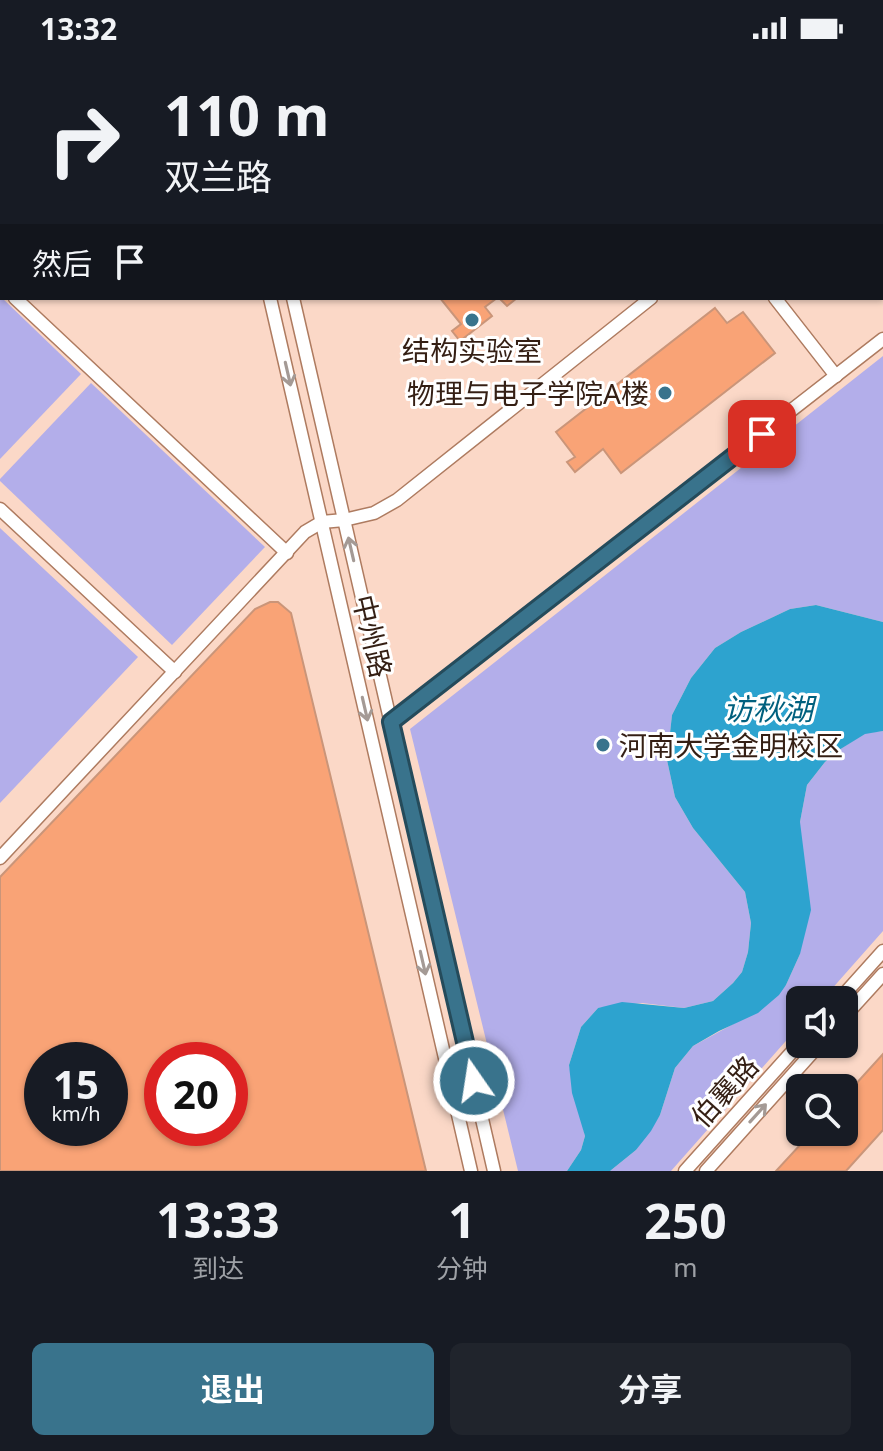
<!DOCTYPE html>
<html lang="zh">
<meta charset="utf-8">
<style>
body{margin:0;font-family:"Noto Sans","Noto Sans SC",sans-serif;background:#20242c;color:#f1f3f6;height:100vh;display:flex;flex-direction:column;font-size:30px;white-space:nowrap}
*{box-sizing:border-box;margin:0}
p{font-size:26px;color:#9ea1a6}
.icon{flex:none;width:44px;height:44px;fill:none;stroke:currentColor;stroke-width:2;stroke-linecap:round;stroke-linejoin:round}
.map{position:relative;height:1115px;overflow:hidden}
.sheet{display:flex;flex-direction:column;background:#171b24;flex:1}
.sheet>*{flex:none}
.guide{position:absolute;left:0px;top:0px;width:884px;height:244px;box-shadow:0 2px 6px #0004;background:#171b24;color:#f1f3f6;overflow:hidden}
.buttons{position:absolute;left:786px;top:930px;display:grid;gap:16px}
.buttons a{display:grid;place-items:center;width:72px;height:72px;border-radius:12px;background:#171b24;box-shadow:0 2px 6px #0004;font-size:40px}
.speed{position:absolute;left:24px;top:986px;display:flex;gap:16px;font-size:40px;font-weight:700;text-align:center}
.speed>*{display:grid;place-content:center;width:104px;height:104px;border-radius:50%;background:#171b24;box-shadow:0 2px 6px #0004;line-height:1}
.speed small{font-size:20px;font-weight:400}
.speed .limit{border:12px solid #d22;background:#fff;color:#111}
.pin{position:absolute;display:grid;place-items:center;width:68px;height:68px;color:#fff;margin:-34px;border-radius:16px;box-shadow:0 4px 12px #0006}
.me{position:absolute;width:88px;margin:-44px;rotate:347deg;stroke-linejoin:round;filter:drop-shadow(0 0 6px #0008)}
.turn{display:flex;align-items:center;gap:28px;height:168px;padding:0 32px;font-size:36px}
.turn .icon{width:104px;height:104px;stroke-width:2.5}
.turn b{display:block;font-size:56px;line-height:68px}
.then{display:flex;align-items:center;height:76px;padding:0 32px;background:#0003;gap:16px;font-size:30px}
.eta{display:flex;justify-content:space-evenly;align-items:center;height:136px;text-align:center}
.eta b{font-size:48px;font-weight:700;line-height:56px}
.primary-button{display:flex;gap:16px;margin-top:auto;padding:16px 32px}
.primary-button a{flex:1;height:92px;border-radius:12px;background:#39738c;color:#fff;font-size:32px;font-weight:700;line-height:92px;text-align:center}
.primary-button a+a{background:#20242c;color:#f1f3f6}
.status{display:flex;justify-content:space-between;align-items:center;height:56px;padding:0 40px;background:#171b24;direction:ltr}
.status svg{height:22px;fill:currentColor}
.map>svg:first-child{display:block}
</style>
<div class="status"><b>13:32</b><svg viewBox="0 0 49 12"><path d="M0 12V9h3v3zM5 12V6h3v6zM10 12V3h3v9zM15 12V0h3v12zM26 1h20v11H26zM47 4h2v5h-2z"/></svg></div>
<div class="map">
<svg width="883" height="1115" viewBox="0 0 883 1115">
<rect width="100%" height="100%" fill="#fbd8c7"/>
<g fill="#b3aeea">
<rect x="606" y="0" width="123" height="2"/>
<polygon points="0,240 81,318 0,403"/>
<polygon points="883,300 883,566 816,549 790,553 741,576 715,592 691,622 672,659 667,704 675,741 693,772 745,836 751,867 748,896 742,916 733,927 713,945 684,952 642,947 598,952 581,971 569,1009 585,1080 581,1094 567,1115 518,1115 410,673"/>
<polygon points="91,327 265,491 172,589 0,425 0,423"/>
<polygon points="0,472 138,601 0,747"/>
<polygon points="883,675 883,875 822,944 800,944 800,969 671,1115 610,1115 636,1094 660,1059 675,1012 693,990 737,966 786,929 800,898 800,766 807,729 825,706 839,694 865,677"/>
</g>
<polygon fill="#2da3cf" points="816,549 883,566 883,675 865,678 839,694 825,706 807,729 800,766 811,854 800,898 786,929 779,939 758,957 719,975 693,990 675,1012 660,1059 651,1075 636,1094 610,1115 567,1115 581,1094 585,1080 572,1037 569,1009 581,971 598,952 622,946 684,952 713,945 733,927 742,916 748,896 751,867 745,836 693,772 675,741 667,704 672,659 691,622 715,592 741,576 790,553"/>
<g fill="#f9a376" stroke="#ca9579" stroke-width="2" fill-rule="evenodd">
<polygon points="780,0 883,0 883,9 882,2 778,2"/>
<polygon points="883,130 883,217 882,217 882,131"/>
<polygon points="440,242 497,242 485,251 492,260 460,285 452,275 461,268"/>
<polygon points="499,242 517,242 507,250"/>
<polygon points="715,252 727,267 743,256 775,297 621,417 603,393 575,416 567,406 575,401 556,376"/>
<path d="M270,546h8l13,11 135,558h-426v-294l255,-268zM42,1004h68v68h-68zM162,1004h68v68h-68z"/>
<polygon points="883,998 883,1074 846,1115 776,1115 812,1076 844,1076 844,1041"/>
</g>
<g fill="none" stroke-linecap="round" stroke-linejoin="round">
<g stroke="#ae7b60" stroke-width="15">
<g id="lane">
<polyline points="596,0 596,2"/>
<polyline points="23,2 25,0"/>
<polyline points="227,2 227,0"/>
<polyline points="249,2 249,0"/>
<polyline points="454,2 457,0"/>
<polyline points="752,2 754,0"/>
<polyline points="0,27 2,24"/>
<polyline points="0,228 2,230"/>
<polyline points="15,242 287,497"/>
<polyline points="270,242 471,1115"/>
<polyline points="293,242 494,1115"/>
<polyline points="775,242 836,320"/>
<polyline points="0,453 175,616"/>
<polyline points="391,666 883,283"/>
<polyline points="0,802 305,476 322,466 344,464 374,457 397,444 651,242"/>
<polyline points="839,944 883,895"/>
<polyline points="844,961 883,918"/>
<polyline points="685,1115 800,987"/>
<polyline points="706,1115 820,988"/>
</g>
</g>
<use href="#lane" stroke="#fff" stroke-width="12"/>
</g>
<defs><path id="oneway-shaft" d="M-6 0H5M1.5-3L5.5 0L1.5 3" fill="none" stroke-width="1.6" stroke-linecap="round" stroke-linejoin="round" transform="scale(2)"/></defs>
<g stroke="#a49a95">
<use href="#oneway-shaft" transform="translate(288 318) rotate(77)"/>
<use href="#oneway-shaft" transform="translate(351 493) rotate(-103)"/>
<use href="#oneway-shaft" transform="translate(365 653) rotate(77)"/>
<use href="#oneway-shaft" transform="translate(423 907) rotate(77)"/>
<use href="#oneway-shaft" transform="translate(758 1057) rotate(-48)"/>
</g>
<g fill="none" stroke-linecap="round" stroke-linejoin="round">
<g stroke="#254b5b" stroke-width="20">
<polyline id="route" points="474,1025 391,666 762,378"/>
</g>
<use href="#route" stroke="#39738c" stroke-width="14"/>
</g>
<g fill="#39738c" stroke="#fff" stroke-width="3">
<circle cx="472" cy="264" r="8"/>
<circle cx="665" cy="337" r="8"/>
<circle cx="603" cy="689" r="8"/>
</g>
<g text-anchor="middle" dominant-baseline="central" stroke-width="6" stroke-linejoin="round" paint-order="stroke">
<g font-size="28" fill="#341f14" stroke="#fff">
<text x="472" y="294">结构实验室</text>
<text x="649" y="337" text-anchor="end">物理与电子学院A楼</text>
<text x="619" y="689" text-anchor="start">河南大学金明校区</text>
</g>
<g font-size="28" fill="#341f14" stroke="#fff">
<text transform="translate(373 580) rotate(77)">中州路</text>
<text transform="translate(724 1035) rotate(-48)">伯襄路</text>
</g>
<g font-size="30" font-style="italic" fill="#01607e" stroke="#fff">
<text x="768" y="652">访秋湖</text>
</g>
</g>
</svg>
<div class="buttons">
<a><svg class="icon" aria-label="sound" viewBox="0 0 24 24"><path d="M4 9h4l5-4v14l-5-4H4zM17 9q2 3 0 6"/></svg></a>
<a><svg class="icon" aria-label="search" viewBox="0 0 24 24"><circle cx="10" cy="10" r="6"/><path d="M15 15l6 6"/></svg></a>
</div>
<div class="speed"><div>15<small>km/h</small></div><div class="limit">20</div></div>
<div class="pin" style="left:762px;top:378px;background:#d93025"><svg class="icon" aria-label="arrive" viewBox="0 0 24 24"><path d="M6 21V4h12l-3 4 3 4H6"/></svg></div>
<svg class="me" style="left:474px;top:1025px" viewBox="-20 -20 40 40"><circle r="17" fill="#39738c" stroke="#fff" stroke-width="3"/><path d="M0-11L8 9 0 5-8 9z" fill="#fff"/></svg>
<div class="guide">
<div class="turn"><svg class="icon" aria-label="right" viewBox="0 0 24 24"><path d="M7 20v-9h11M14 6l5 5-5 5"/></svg><div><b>110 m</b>双兰路</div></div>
<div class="then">然后<svg class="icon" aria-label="arrive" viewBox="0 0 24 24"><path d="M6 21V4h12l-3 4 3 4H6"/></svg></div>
</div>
</div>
<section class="sheet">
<div class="eta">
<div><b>13:33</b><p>到达</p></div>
<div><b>1</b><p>分钟</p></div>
<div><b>250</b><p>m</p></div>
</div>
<div class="primary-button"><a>退出</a><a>分享</a></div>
</section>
